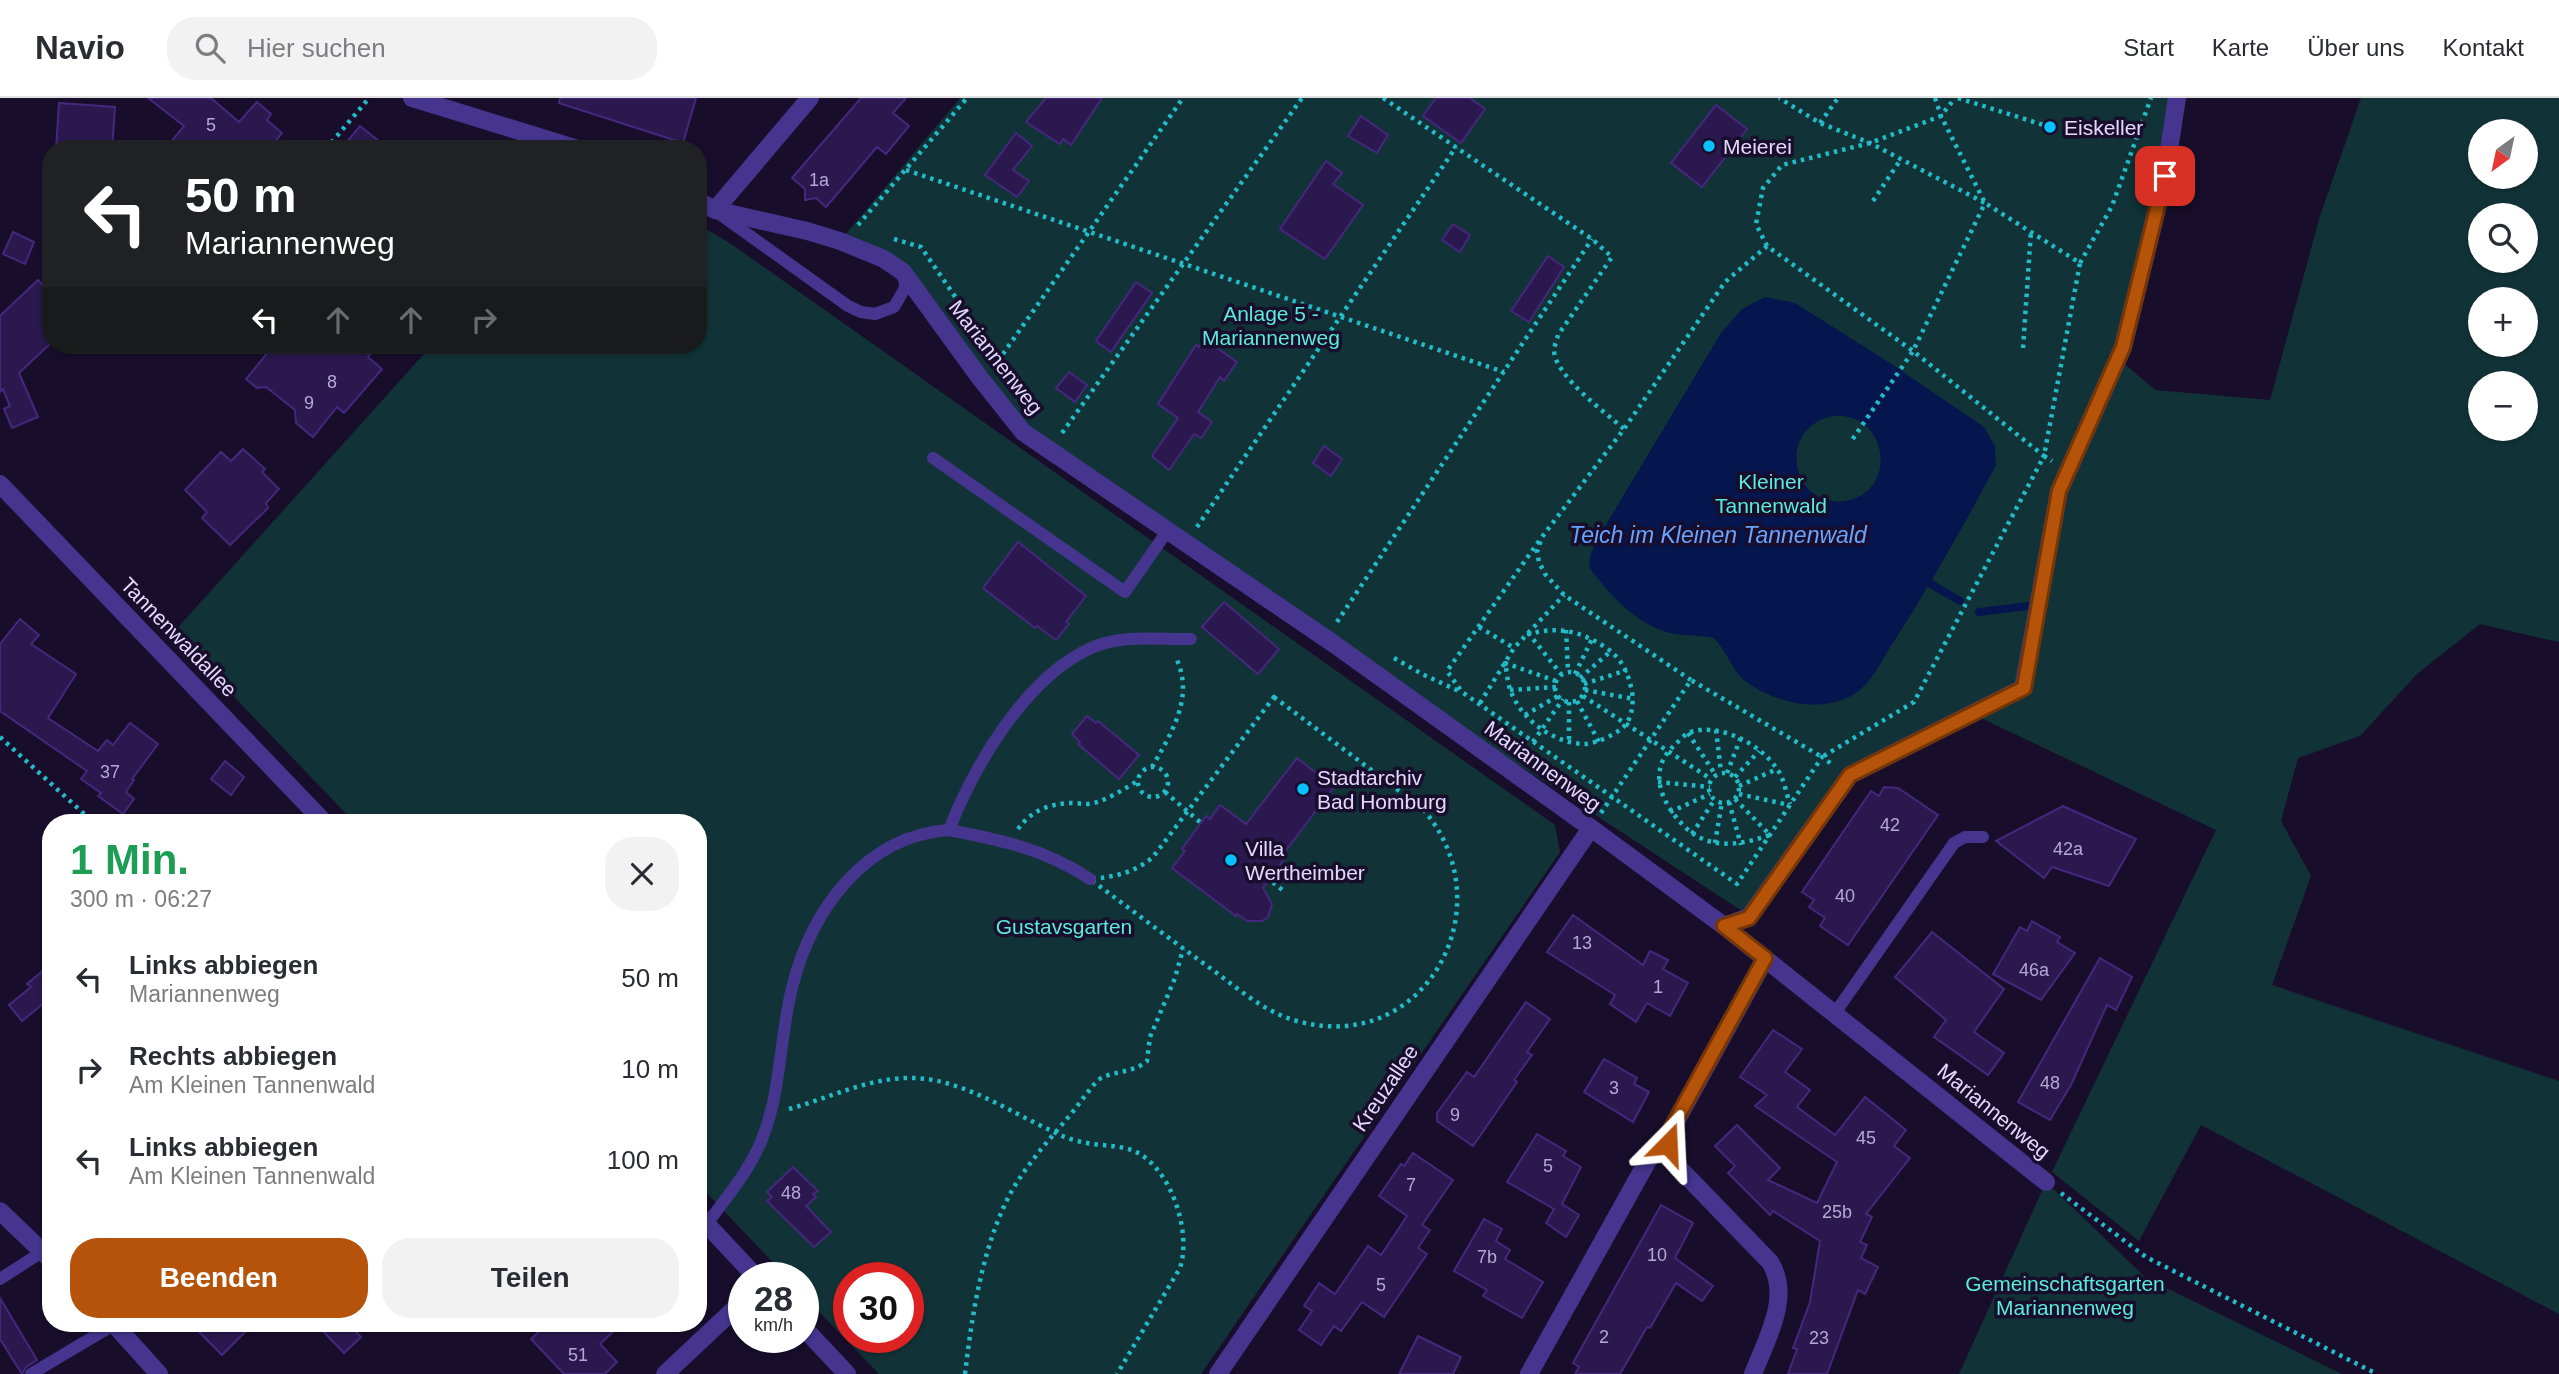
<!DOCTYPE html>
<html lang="de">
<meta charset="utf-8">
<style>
body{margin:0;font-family:Arial,sans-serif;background:#f2f2f3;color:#2b2b33;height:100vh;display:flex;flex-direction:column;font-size:26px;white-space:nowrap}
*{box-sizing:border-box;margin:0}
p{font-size:23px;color:#7c7c81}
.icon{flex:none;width:38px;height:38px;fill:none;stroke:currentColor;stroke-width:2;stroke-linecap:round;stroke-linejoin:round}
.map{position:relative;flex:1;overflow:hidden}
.details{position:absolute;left:42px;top:716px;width:665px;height:518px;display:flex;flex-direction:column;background:#fff;border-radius:28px;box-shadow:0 2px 5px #0004}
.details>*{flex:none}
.guide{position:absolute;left:42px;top:42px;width:665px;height:214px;border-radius:28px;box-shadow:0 2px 5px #0004;background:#202124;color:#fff;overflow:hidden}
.needle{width:46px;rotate:213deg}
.tools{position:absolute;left:2468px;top:21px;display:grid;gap:14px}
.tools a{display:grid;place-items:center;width:70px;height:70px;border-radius:50%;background:#fff;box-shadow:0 2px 5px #0004;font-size:35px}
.speed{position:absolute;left:728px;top:1164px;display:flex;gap:14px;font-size:35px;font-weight:700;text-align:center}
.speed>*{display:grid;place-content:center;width:91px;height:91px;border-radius:50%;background:#fff;box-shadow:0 2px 5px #0004;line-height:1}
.speed small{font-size:18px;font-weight:400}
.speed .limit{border:10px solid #d22;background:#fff;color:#111}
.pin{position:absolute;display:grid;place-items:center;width:60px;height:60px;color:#fff;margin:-30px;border-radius:14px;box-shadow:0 4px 10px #0006}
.me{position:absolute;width:77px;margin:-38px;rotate:21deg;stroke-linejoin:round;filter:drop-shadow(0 0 5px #0008)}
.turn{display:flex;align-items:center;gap:24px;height:147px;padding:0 28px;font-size:32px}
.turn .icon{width:91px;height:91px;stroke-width:2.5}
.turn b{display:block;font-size:49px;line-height:60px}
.lanes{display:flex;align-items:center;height:66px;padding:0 28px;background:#0003;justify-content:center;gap:35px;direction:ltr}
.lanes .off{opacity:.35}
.round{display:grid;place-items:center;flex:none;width:74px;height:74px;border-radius:28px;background:#f2f2f3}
.head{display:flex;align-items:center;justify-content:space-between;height:119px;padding:0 28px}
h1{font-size:42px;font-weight:700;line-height:52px;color:#1e9e55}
.primary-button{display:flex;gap:14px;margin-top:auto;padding:14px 28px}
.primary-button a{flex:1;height:80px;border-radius:28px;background:#b45309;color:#fff;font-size:28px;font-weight:700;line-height:80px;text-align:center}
.primary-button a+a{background:#f2f2f3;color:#2b2b33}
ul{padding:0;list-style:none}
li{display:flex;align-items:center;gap:21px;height:91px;padding:0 28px}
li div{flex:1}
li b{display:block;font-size:26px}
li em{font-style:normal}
header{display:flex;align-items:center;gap:42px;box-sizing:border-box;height:98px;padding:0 35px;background:#fff;border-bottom:2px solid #e1e1e2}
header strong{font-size:33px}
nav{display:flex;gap:38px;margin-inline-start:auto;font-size:24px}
.search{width:490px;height:63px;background:#f2f2f3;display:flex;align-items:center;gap:18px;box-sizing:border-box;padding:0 24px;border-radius:28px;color:#7c7c81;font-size:26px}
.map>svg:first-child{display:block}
</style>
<header>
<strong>Navio</strong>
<div class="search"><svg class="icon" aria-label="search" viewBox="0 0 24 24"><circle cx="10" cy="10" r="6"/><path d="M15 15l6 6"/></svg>Hier suchen</div>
<nav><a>Start</a><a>Karte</a><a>Über uns</a><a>Kontakt</a></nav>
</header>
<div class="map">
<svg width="2559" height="1276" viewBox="0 0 2559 1276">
<rect width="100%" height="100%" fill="#180e2c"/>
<g fill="#113337" fill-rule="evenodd">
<polygon points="960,0 2170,0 2159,77 2121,250 2056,394 2020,586 1846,670 1745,815 1334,546 1023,334 903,174 840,143"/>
<path d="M2361,0h198v544l-79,-18 -63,50 -57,62 -62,22 -17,63 30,55 -39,109 287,96v233l-358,-189 -62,116 -87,-69 164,-342 -237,-113 50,-26 30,-200 60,-132 36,31 115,10 50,-184zM2480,33h45v46h-45zM2480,117h45v46h-45zM2480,201h45v46h-45zM2480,285h45v46h-45z"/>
<path d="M698,126l33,20 824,581 5,27 -359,522h-322l-76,-79v-17l-16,-1 -89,-93v-362h-344l-181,-189 259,-288h266zM849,1180h59v59h-59z"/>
<polygon points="2046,1084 2146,1180 2342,1276 1959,1276"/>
</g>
<path fill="#05154e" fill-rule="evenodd" d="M1765,199l30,6 95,60 94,64 11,19 1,19c-33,62 -67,122 -105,181 -10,16 -22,41 -40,50 -33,17 -76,7 -106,-15 -14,-12 -17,-28 -31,-43 -14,-3 -30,-2 -44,-5 -34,-9 -61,-39 -81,-66l2,-14 7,-15 123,-205 21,-24zM1833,318c56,-5 66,77 12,85 -55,7 -69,-74 -12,-85z"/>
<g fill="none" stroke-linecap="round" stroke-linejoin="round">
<g stroke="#05154e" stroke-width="8">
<polyline points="1931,486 1960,503"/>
<polyline points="1979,514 2028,508"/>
</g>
</g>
<g fill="#2b184f" stroke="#45287d" stroke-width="2">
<polygon points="148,0 211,0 239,24 257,4 271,16 267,22 282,35 269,51 165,51 184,28"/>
<polygon points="560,0 696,0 683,45 559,5"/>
<polygon points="861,0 906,0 893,15 909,28 886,56 877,49 826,109 816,100 805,102 805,91 792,80"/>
<polygon points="1046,0 1102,0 1071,47 1063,41 1060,46 1026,24"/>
<polygon points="1436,0 1470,0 1485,11 1461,45 1423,18"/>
<polygon points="59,5 115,9 112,51 56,51"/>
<polygon points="1716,7 1747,31 1702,89 1671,65"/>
<polygon points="1361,18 1388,37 1377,55 1348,38"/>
<polygon points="360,28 389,51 341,51"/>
<polygon points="1016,35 1032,48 1013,72 1029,83 1017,99 985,77"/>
<polygon points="1326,63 1342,75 1333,86 1363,107 1325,161 1280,131"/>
<polygon points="1453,126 1470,137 1460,154 1442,142"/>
<polygon points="13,134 34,144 25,166 3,156"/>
<polygon points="1548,158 1564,169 1529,224 1511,213"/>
<polygon points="38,182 48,193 51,245 19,275 38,319 12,330 4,311 10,308 3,291 0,294 0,218"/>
<polygon points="1136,184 1152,195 1111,254 1096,243"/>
<polygon points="1204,241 1237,264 1224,283 1220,279 1198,314 1212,324 1201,340 1194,336 1169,372 1152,358 1178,320 1158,306 1196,247 1199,249"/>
<polygon points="274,247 377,247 368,259 382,271 344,315 337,309 313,339 296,325 295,312 266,289 257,290 246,281"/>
<polygon points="1069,274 1087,287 1075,304 1056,290"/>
<polygon points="1324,348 1342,361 1331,378 1313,365"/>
<polygon points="243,351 265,371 262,374 279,391 266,405 268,410 230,447 202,420 207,414 185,392 221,354 231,363"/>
<polygon points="1018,444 1086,498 1066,524 1069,526 1056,542 1037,528 1035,530 983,490"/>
<polygon points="1224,504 1279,551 1258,576 1202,529"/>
<polygon points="20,521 39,537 31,546 76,576 48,620 98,653 107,642 113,647 130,625 158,646 132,681 134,682 126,694 134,701 123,716 98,698 101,695 81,681 87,673 0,613 0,546"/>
<polygon points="1087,618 1096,625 1098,623 1139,657 1119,681 1078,646 1080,644 1072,636"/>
<polygon points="1297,660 1334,689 1284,755 1287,757 1263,790 1272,806 1268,819 1262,823 1247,823 1237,816 1236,818 1172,770 1185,753 1182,751 1206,718 1210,721 1220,707 1246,726"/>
<polygon points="225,663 244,679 231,697 211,681"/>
<polygon points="1884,689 1898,690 1938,717 1848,847 1820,828 1825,820 1809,809 1814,802 1802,794 1871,693 1879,698"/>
<polygon points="2063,708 2136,741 2109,788 2052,769 2044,780 1996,743"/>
<polygon points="1573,817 1643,867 1650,853 1668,862 1663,871 1688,885 1670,918 1647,905 1636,924 1610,906 1615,897 1547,854"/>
<polygon points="2032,823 2060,839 2057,844 2075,855 2041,902 1993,876 2020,829 2027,833"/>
<polygon points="1932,834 2004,891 1974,934 2004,955 1988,977 1934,939 1946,922 1895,879"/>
<polygon points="2100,860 2132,879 2116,912 2107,907 2071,987 2050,1022 2018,1004"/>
<polygon points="51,866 51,912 44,905 22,923 9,907 31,889 27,886"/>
<polygon points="1526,904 1550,921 1527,954 1532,957 1514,982 1517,984 1473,1048 1437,1023 1437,1015 1467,974 1474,979"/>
<polygon points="1773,932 1802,951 1785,974 1810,992 1797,1009 1835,1037 1865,999 1906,1032 1894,1048 1910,1060 1866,1116 1872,1119 1860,1144 1867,1147 1861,1160 1878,1169 1865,1196 1858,1192 1827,1276 1788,1276 1797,1251 1793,1250 1810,1204 1820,1143 1773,1113 1770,1117 1728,1075 1735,1068 1715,1048 1737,1027 1780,1070 1768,1082 1817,1105 1837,1064 1755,1008 1767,997 1740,979"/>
<polygon points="1604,961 1637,980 1634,986 1649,994 1633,1024 1584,994"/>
<polygon points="1537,1036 1566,1053 1563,1058 1581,1069 1562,1106 1579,1117 1566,1139 1546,1125 1554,1111 1507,1084"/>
<polygon points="1413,1055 1453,1082 1422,1127 1430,1132 1418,1150 1427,1156 1384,1219 1362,1204 1341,1233 1334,1228 1321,1247 1299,1232 1312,1213 1304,1208 1319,1185 1335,1196 1368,1148 1381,1157 1407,1118 1379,1098 1401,1066 1404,1068"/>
<polygon points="793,1069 818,1093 813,1096 816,1099 806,1108 831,1134 814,1149 767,1103 772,1099 767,1094"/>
<polygon points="1661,1107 1693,1125 1675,1160 1713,1188 1702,1203 1676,1185 1650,1230 1647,1229 1620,1276 1575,1276 1579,1269 1573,1265"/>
<polygon points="1484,1121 1502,1131 1496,1143 1510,1152 1505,1161 1543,1184 1522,1220 1483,1198 1487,1192 1454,1173"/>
<polygon points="0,1200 37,1262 26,1269 22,1276 0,1241"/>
<polygon points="190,1225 254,1225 222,1257"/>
<polygon points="315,1225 347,1225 361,1239 344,1255"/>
<polygon points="548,1225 622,1225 600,1246 617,1264 605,1276 564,1276 531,1241"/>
<polygon points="1418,1238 1461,1259 1453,1276 1399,1276"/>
</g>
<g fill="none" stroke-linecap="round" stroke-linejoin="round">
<g stroke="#24bbc8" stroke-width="4.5" stroke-dasharray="3.5 5" stroke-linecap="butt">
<path d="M1383,0l209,141 20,18 -54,78c-1,5 -4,11 -4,16 2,26 51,61 70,78"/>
<polyline points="1935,0 1941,18 1985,105 2080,165 2044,358 2052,363"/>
<polyline points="1958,0 2050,29"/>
<polyline points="1820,25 1838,0"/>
<polyline points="326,51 369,0"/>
<polyline points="906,72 1504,274"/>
<polyline points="1873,103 1901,61"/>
<polyline points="858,127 967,0"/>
<polyline points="894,141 921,149 1013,283"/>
<polyline points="1767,148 1756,126 1763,90 1782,67 1870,45 1941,18 1955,0"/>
<polyline points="2080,165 2112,108 2151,0"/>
<polyline points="2023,250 2031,133"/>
<polyline points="998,263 1183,0"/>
<polyline points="1062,335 1302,0"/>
<polyline points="1197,429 1456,49"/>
<polyline points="1539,443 1447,573 1462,594 1737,786 1822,659 1833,667"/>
<polyline points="1337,524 1592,141"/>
<polyline points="1479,529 1514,550"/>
<polyline points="1566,532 1568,573"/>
<polyline points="1394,560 1422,576 1461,594"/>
<circle cx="1570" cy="589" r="15"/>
<polyline points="1575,576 1592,541"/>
<polyline points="1580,580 1611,553"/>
<polyline points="1691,582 1564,497 1545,476 1539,464 1537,454 1542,439 1624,331 1725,184 1767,148 1913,253 1985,105 1870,45 1820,25 1779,0"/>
<path d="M1556,583l-51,-18c2,8 2,18 5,26 10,30 43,54 74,55 12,0 36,-11 43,-21 6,-10 7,-25 4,-36 -4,-17 -11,-30 -26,-40 -25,-16 -47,-21 -76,-13l32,40"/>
<polyline points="1584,586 1627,572"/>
<polyline points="1510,592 1556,589"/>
<polyline points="1585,592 1634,601"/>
<polyline points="1583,598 1711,681"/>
<path d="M1274,599l148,111c85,96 5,246 -121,214 -35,-8 -62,-33 -91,-54 -40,-29 -80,-59 -120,-89 24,-2 44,-6 63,-22z"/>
<polyline points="1577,603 1599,644"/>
<polyline points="1569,604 1569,643"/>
<polyline points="1480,605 1514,550 1564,497"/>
<polyline points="1525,617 1558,598"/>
<polyline points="1716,632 1721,674"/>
<polyline points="1688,635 1715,676"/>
<polyline points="0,639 93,724"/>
<polyline points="1533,644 1563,601"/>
<path d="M1152,669c19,-33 43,-70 24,-109"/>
<circle cx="1153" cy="684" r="15"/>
<circle cx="1724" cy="690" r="15"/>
<polyline points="1727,675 1741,639"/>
<polyline points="1735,679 1759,653"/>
<polyline points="1658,684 1710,689"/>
<polyline points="1739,688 1777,671"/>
<polyline points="1165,694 1201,725"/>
<polyline points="1739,696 1789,707"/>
<path d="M1735,701l35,36c-30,10 -61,16 -86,-9 -23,-23 -38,-57 -8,-82 3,-3 8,-9 12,-11 29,-12 73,11 89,36 7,9 9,24 13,35"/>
<polyline points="1729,704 1741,747"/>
<polyline points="1670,714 1710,696"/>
<polyline points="1601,715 1691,582 1822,659 1914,604 2044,358 1913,253 1852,342"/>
<path d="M1018,731c13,-18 30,-25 53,-26 5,0 11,1 17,1 17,-2 36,-15 51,-24"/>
<polyline points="1692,736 1715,701"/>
<polyline points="1715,745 1722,704"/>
<polyline points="1266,779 1285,794"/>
<path d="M789,1011c41,-11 80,-32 124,-31 49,1 95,33 139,53 11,6 23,10 35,12 16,3 32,2 47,8 37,16 58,81 46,117l-63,106"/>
<polyline points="2061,1095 2146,1159 2377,1276"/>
<path d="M965,1276c7,-59 17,-125 44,-178 16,-30 40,-56 62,-82 9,-11 17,-23 27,-34 15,-10 34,-6 49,-19l3,-24 25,-59 8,-29"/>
</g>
<g stroke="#45358f" stroke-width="12">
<polyline points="721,117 848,208 861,214 875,216 894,209 905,190 904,177"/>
<polyline points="933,360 1125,494 1168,432"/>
<path d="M949,732c52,10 96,19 141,49"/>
<polyline points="1835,915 1954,745 1965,739 1983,739"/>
<path d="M707,1126c21,-29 45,-56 57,-90 17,-46 16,-98 28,-146 19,-77 72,-152 157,-158 25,-64 76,-152 142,-182 31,-14 67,-8 100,-9"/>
<polyline points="0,1181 42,1154"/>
<polyline points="31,1276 115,1226"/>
</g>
<g stroke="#45358f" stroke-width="18">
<polyline points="412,0 578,51"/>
<polyline points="698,103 715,112 807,133 840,143 884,161 903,174 980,280 1023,334 1334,546 1591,730 1724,828 2046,1084"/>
<polyline points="715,112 810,0"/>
<polyline points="0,386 324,724"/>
<polyline points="1724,828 1749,819 1850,677 2023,590 2059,393 2123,249 2165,78 2177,0"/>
<polyline points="1673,1029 1765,861"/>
<polyline points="0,1113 51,1162"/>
<polyline points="698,1117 757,1180"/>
<polyline points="113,1225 159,1276"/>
<polyline points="803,1229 847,1276"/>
<polyline points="665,1276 744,1202"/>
<polyline points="1218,1276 1591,730"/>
<path d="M1529,1276l118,-212 26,-35c-5,17 -4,25 5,40l92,95c22,35 -4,78 -17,112"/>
</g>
</g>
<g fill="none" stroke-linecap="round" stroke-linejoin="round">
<g stroke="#753606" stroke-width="18">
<polyline id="route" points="1668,1046 1672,1029 1765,860 1724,828 1749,820 1850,677 2024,590 2059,393 2123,249 2165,78"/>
</g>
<use href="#route" stroke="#b45309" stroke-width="12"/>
</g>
<g fill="#05c2ff" stroke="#180e2c" stroke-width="2.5">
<circle cx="2050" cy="29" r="7"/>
<circle cx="1709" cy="48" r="7"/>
<circle cx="1303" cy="691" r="7"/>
<circle cx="1231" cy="762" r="7"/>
</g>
<g text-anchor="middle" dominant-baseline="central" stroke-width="7" stroke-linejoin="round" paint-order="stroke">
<g font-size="18" fill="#b5a9d3">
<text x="211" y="27">5</text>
<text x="819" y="82">1a</text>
<text x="332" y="284">8</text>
<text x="309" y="305">9</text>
<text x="110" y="674">37</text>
<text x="1890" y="727">42</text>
<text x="2068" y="751">42a</text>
<text x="1845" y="798">40</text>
<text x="1582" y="845">13</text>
<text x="2034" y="872">46a</text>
<text x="1658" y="889">1</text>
<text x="2050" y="985">48</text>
<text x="1614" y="990">3</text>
<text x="1455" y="1017">9</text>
<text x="1866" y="1040">45</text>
<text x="1548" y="1068">5</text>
<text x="1411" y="1087">7</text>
<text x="791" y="1095">48</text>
<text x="1837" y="1114">25b</text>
<text x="1657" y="1157">10</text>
<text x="1487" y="1159">7b</text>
<text x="1381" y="1187">5</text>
<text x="1604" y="1239">2</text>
<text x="1819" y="1240">23</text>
<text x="578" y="1257">51</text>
</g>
<g font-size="21" fill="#e3d9ff" stroke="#180e2c" text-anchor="start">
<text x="2064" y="29">Eiskeller</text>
<text x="1723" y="48">Meierei</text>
<text x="1317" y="679">Stadtarchiv<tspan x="1317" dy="24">Bad Homburg</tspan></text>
<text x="1245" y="750">Villa<tspan x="1245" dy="24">Wertheimber</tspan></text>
</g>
<g font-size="21" fill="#59ecdc" stroke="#180e2c">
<text x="1271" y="215">Anlage 5 -<tspan x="1271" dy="24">Mariannenweg</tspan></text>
<text x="1771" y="383">Kleiner<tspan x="1771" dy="24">Tannenwald</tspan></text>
<text x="1064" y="828">Gustavsgarten</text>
<text x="2065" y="1185">Gemeinschaftsgarten<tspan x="2065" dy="24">Mariannenweg</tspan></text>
</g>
<g font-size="21" fill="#e3d9ff" stroke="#180e2c">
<text transform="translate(996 259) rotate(52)">Mariannenweg</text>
<text transform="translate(179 539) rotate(46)">Tannenwaldallee</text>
<text transform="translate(1543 668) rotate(36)">Mariannenweg</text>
<text transform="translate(1385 990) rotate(-56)">Kreuzallee</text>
<text transform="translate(1994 1013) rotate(39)">Mariannenweg</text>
</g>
<g font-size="23" font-style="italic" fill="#67a3ff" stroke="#180e2c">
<text x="1718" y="437">Teich im Kleinen Tannenwald</text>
</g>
</g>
</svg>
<div class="tools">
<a><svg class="needle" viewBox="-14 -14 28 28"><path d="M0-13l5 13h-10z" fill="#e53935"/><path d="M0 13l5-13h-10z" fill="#7c7c81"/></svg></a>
<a><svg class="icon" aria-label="search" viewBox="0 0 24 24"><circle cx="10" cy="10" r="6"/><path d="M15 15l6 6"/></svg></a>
<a>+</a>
<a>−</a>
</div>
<div class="speed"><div>28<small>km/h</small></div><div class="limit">30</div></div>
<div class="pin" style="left:2165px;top:78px;background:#d93025"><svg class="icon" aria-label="arrive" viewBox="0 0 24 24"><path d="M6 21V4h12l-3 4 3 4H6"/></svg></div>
<svg class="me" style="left:1668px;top:1046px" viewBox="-20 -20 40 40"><path d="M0-17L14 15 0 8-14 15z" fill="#b45309" stroke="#fff" stroke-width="4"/></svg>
<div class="guide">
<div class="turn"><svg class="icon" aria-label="left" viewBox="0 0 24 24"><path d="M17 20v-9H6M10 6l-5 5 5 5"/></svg><div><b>50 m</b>Mariannenweg</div></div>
<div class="lanes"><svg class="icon" aria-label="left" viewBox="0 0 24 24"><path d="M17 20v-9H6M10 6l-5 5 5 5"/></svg><svg class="icon off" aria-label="ahead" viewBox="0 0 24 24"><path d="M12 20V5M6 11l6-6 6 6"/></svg><svg class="icon off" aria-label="ahead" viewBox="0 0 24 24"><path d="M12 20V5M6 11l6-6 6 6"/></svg><svg class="icon off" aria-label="right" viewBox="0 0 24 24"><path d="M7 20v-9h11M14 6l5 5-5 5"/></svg></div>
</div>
<section class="details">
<div class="head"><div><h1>1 Min.</h1><p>300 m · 06:27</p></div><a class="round"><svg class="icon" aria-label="close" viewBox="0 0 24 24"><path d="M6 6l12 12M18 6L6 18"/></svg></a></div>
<ul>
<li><svg class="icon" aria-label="left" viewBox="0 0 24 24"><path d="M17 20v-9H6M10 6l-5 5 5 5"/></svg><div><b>Links abbiegen</b><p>Mariannenweg</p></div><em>50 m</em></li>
<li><svg class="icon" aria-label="right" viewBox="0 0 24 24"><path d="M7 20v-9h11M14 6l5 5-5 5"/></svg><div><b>Rechts abbiegen</b><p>Am Kleinen Tannenwald</p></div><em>10 m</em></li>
<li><svg class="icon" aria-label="left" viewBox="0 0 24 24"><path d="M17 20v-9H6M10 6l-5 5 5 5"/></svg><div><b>Links abbiegen</b><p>Am Kleinen Tannenwald</p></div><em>100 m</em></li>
</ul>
<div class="primary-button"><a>Beenden</a><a>Teilen</a></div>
</section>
</div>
